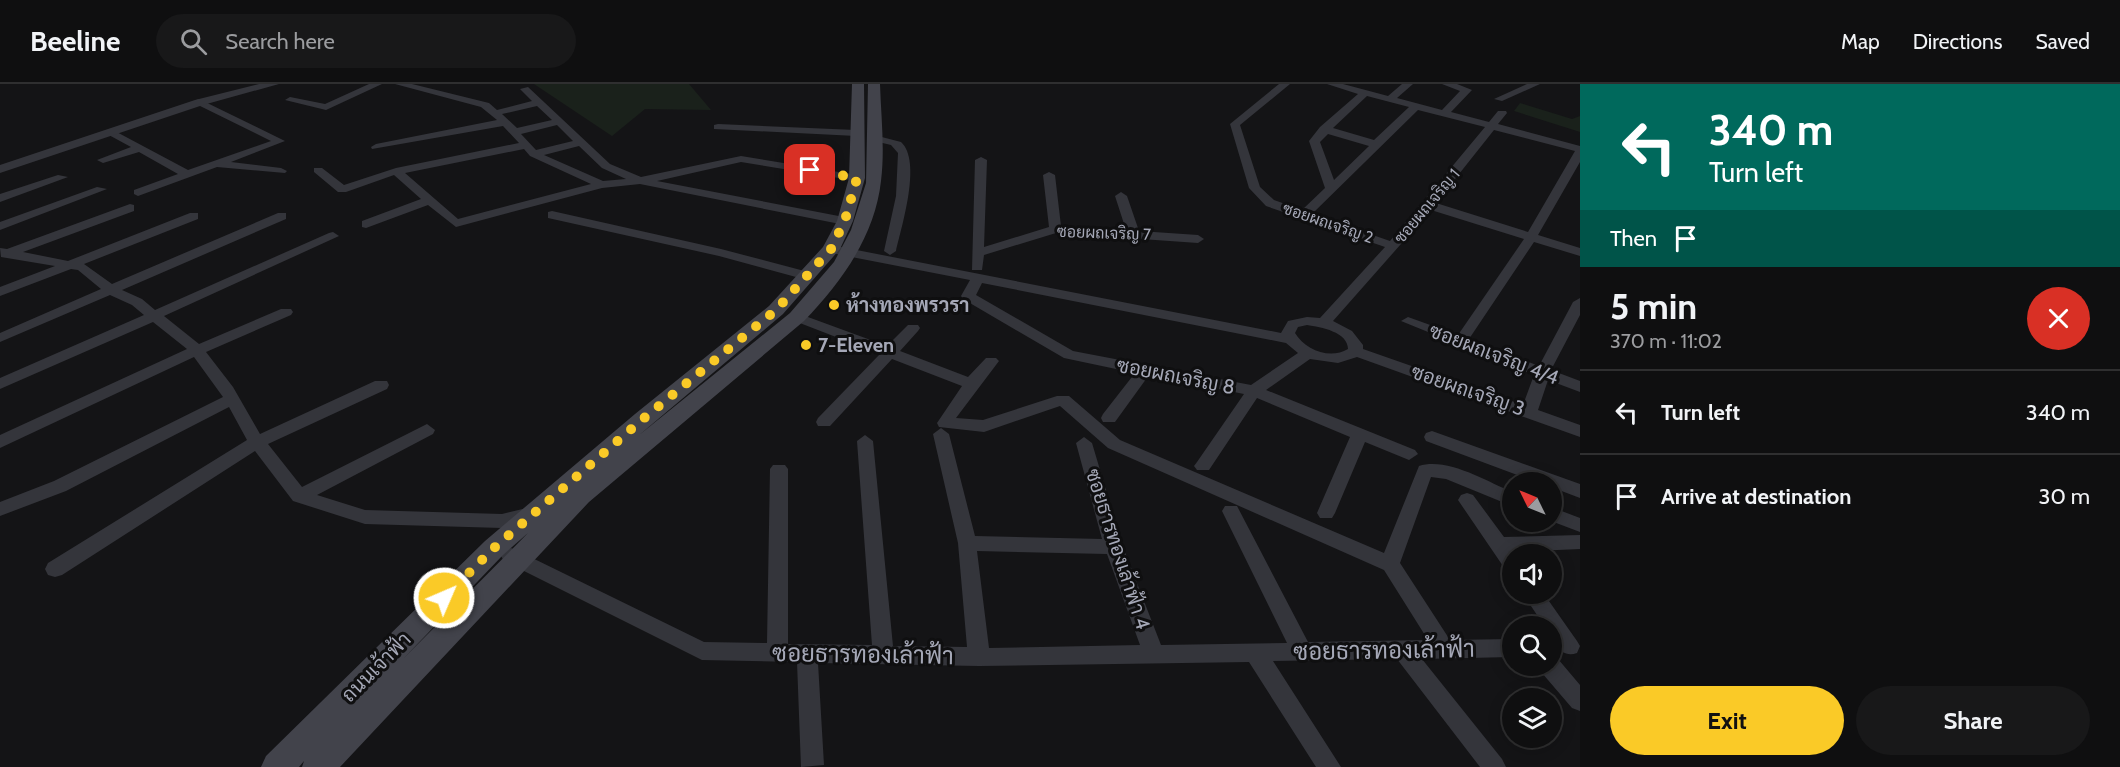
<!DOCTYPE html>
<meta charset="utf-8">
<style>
body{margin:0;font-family:Cabin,Sarabun,sans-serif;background:#181819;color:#f1f3f6;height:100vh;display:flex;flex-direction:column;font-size:22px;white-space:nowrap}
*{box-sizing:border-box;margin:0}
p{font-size:20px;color:#9b9c9f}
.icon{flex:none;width:33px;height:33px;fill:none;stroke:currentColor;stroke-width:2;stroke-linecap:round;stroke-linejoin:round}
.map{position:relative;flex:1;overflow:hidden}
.drawer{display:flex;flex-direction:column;background:#0f0f10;width:540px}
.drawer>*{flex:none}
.top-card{background:#00695c;color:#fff;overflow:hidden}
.needle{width:39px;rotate:313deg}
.tools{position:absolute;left:1502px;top:388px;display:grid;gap:12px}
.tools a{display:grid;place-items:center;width:60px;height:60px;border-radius:50%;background:#0f0f10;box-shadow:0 3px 15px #0003,0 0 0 2px #2f2f30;font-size:30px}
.pin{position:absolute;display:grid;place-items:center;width:51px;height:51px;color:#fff;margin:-26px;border-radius:12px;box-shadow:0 3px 9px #0006}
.me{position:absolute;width:66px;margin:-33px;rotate:45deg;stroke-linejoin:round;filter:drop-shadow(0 0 4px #0008)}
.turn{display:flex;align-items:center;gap:21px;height:126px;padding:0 30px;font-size:27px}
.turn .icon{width:78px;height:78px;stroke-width:2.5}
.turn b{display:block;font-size:42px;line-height:51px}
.then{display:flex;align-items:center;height:57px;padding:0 30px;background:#0003;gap:12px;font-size:22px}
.round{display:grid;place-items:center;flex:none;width:63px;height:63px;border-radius:32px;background:#181819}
.overview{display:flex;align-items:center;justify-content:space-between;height:102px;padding:0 30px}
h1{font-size:36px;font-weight:800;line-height:45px}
.cta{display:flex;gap:12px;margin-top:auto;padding:12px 30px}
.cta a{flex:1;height:69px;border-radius:36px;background:#faca27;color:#111;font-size:24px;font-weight:800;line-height:69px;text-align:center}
.cta a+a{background:#181819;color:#f1f3f6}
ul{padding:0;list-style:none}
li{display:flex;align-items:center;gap:18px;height:84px;padding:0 30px;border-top:2px solid #2f2f30}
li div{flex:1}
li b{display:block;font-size:22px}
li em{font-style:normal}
header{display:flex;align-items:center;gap:36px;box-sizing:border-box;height:84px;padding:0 30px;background:#0f0f10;border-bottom:2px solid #2f2f30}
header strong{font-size:28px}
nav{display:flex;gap:33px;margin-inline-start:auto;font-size:21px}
.search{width:420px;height:54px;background:#181819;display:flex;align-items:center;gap:15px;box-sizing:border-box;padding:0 21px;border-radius:33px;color:#9b9c9f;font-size:22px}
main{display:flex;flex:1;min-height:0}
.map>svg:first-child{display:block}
</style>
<header>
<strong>Beeline</strong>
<div class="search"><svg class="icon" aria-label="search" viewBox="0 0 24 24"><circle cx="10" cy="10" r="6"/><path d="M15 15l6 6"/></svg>Search here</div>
<nav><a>Map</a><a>Directions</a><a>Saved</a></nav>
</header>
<main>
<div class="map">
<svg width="1580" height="683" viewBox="0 0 1580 683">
<rect width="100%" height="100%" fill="#141416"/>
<g fill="#1a211b">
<polygon points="534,0 689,0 711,26 645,25 612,52"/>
<polygon points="1520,19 1572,35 1580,32 1580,48 1514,27"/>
</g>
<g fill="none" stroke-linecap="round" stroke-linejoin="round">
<g fill="#34353b" fill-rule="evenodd">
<polygon points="369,0 382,0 326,26 285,16 290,13 325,20"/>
<path d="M395,0h17l77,19 8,7 35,-9 -12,-12 8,-2 82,77 31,13 100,-21 116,19 6,3 -6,3 -116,-19 -84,19 192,37 2,3 -6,4 -205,-41 -38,4 -146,39 -28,-22 -62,23 -4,-1v-6l59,-22 -27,-24 -48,17h-8l-24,-20v-4h8l22,17 52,-17 123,-25 -16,-17 -131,23 -1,-2 5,-3 121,-24 -16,-13zM537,22l15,14 -35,8 -15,-14zM557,41l16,16 -37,9 -15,-16zM579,62l23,22 24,11 -23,2 -59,-26zM524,65l6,7 61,28 -133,35 -53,-46z"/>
<path d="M1279,0h11l-50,41 20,62 14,13 28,10 23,-22 -16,-47 11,-14 38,-33 -31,-10h16l45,12 14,-12h11l-16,14 45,12 18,-19 -18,-7h15l15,6 -21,22 38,10 9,-11h8l1,2 -9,11 82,22v16l-42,73 42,13v8l-46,-14 -65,97 70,27 34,-64 7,-4v17l-29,55 29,11v11l-32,-12 -10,30 42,15v12l-223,-80 -19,6 -28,-4 -44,31 149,60 3,4 -9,6 -44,-18 -30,71 -3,5h-12l-3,-5 33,-76 -93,-39 -48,72h-12l-3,-4 3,-4 47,-68 -95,-19 -34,47h-12l-2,-4 2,-4 32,-41 -71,-15 -101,-59 -2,-3 9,-16 -139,-27 -6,-4 6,-4 450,88 7,-12 19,-4 13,1 65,-71 -119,-41 -17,-18 -19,-64zM1367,12l42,11 -35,33 -41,-12zM1418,26l67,17 -95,114 -78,-27zM1494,46l81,21 -47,81 -92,-29zM1328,50l41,12 -35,34 -14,-38zM1431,126l93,29 -66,96 -50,-18 -7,4 133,54 -11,30 -160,-56v-4l-11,-14 -19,-10zM982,199l304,60 12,10 -47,32 -178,-34 -97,-56zM1307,241c14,2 41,7 41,24 -18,11 -43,1 -53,-16l3,-6z"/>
<polygon points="1527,0 1540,0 1502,17 1494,15"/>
<polygon points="199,15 285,57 231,78 281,84 287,87 285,89 217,83 138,112 134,110 134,106 178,90 139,68 103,79 97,76 131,63 107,50 107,46 111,45 188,86 271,57 196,20 196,16"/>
<polygon points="718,40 856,46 861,49 856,52 714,45 714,41"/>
<path d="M874,51l27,7c21,19 1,83 -5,109l-6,4 -6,-4 12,-55 2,-43 -7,-8 -21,-5 -1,-2z"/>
<polygon points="981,73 987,76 984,163 1049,143 1043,91 1049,88 1055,91 1061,142 1126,146 1115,112 1121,108 1127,112 1139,147 1198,151 1204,155 1198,159 1056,149 984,171 982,186 972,186 975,76"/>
<polygon points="58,91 68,93 0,118 0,110"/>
<polygon points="97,103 107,105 0,146 0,138"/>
<polygon points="130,120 134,121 134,127 23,168 68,177 190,129 198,129 198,135 84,180 112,200 278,129 286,129 286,135 122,206 142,215 155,226 329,149 333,148 339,152 164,232 199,260 281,225 291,225 293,228 291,231 206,268 233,303 260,350 375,297 387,297 389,301 387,305 268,360 302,403 427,340 435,346 433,350 317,411 365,426 502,430 531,423 537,425 540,430 537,435 502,444 365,440 293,417 255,367 62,491 55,493 48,491 45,485 48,479 247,356 229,323 66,407 0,432 0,418 54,397 223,313 194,273 0,364 0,351 187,265 153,238 0,305 0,294 144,231 132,221 110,211 0,258 0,249 101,205 78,186 71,185 0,212 0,203 55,182 1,173 0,164 7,165"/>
<polygon points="552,127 721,165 812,189 814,192 807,196 719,172 548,134 548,128"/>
<path d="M797,229l90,33 21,-21h10l2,3 -2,3 -18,20 68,26 18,-19h10l3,3 -43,57 27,2 74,-24h12l51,44 264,113 35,-87c28,-9 67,15 93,26v14l-66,-27 -15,-2 -31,86 50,77 62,-1v18l-90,2 80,100 4,8h-26l-83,-108 -124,2 68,106h-25l-67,-105 -270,4 -161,-3 6,102 -23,2 -4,-105 -95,-2 -198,-99 -3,-5 3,-5 7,-3 7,3 186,91 63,1 3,-174 3,-4h12l3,4v175l84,1 -15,-204 8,-6 8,6 20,205 74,1 -9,-104 -25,-109 8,-6 8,6 26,102 127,3 -26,-96 8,-6 8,6 31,104 38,98 126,-2 -65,-132 3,-5h12l71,136 120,-2 -44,-70 -276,-122 -48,-42 -76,26 -45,-5 -2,-4 25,-37 -70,-27 -62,67h-12l-2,-4 2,-4 62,-64 -88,-34 -2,-3 2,-3zM977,467l130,3 33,91 -151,3z"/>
<polygon points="1432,347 1580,400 1580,414 1551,403 1551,399 1539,399 1426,357 1424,353 1426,349"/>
<polygon points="1467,409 1473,411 1504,453 1580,451 1580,465 1514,468 1516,471 1512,471 1512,488 1505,485 1458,416 1461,411"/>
<polygon points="1551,423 1580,434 1580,448 1551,437"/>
<path d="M1523,510h21l33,47 3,5 -3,7c-16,6 -26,-11 -26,-26h-6z"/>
<polygon points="1551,573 1558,575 1580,601 1580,627 1572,624 1542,589 1539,582 1551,582"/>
</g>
<polygon fill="#34353b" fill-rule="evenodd" points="259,0 279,0 203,21 0,89 0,81 195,16"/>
<path fill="#42434b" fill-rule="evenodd" d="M852,0h12l1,94 -12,43 -13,28 -57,65 -145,122 152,-123 44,-51 17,-32 15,-47 2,-99h12c1,32 5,65 1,97 -6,55 -40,102 -77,140l-215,181 -249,265h-38l2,-6 -5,6h-38l5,-11 219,-215 150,-127 134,-108 54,-59 14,-26 12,-43zM528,449l-125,126 100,-104z"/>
</g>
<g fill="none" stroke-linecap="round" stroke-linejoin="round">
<polyline stroke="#faca27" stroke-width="10" stroke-dasharray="0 18" points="444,514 494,464 643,335 776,226 831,165 845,136 857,94 810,86"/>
</g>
<g fill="#faca27" stroke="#0f0f10" stroke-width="2">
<circle cx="834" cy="221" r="6"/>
<circle cx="806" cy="261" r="6"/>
</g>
<g text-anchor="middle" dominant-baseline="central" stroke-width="6" stroke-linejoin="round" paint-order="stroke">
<g font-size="16" fill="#a5a8b7" stroke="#0f0f10">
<text transform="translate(1427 122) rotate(-50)">ซอยผถเจริญ 1</text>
<text transform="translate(1328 139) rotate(19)">ซอยผถเจริญ 2</text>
<text transform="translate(1104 149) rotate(2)">ซอยผถเจริญ 7</text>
</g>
<g font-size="20" font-weight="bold" fill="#a5a8b7" stroke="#0f0f10" text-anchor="start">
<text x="846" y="221">ห้างทองพรวรา</text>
<text x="818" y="261">7-Eleven</text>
</g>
<g font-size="20" fill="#a5a8b7" stroke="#0f0f10">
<text transform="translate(1494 270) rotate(21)">ซอยผถเจริญ 4/4</text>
<text transform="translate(1176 292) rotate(11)">ซอยผถเจริญ 8</text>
<text transform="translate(1468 306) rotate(19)">ซอยผถเจริญ 3</text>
<text transform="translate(1118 465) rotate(72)">ซอยธารทองเล้าฟ้า 4</text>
<text transform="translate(376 583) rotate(-45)">ถนนเจ้าฟ้า</text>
</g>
<g font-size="24" fill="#a5a8b7" stroke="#0f0f10">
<text transform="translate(1384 566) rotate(-1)">ซอยธารทองเล้าฟ้า</text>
<text transform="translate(863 570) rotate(1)">ซอยธารทองเล้าฟ้า</text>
</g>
</g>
</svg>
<div class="tools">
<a><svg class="needle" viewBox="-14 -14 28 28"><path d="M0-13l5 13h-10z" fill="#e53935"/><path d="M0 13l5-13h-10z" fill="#9b9c9f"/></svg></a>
<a><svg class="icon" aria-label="sound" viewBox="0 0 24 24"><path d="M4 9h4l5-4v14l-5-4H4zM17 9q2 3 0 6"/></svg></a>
<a><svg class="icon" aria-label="search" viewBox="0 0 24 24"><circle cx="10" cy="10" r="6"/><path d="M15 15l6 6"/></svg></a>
<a><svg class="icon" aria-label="layers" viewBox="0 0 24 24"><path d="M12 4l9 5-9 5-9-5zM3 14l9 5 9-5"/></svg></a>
</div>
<div class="pin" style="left:810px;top:86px;background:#d93025"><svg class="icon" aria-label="arrive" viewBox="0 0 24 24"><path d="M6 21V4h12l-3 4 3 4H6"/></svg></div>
<svg class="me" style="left:444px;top:514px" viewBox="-20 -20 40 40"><circle r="17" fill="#faca27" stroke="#fff" stroke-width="3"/><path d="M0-11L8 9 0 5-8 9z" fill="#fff"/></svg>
</div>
<section class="drawer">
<div class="top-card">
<div class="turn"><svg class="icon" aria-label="left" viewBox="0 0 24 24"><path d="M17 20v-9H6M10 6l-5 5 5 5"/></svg><div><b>340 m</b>Turn left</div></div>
<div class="then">Then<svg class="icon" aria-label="arrive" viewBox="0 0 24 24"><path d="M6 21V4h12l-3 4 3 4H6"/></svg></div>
</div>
<div class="overview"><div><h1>5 min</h1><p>370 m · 11:02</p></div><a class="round" style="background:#d93025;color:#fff"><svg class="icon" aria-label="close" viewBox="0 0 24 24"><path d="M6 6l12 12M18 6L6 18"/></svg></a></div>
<ul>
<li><svg class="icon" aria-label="left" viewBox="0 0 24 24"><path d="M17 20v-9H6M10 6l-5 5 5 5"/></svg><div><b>Turn left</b></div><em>340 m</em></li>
<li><svg class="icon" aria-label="arrive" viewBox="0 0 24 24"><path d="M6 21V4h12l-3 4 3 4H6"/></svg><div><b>Arrive at destination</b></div><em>30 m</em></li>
</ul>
<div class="cta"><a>Exit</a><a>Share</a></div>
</section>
</main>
